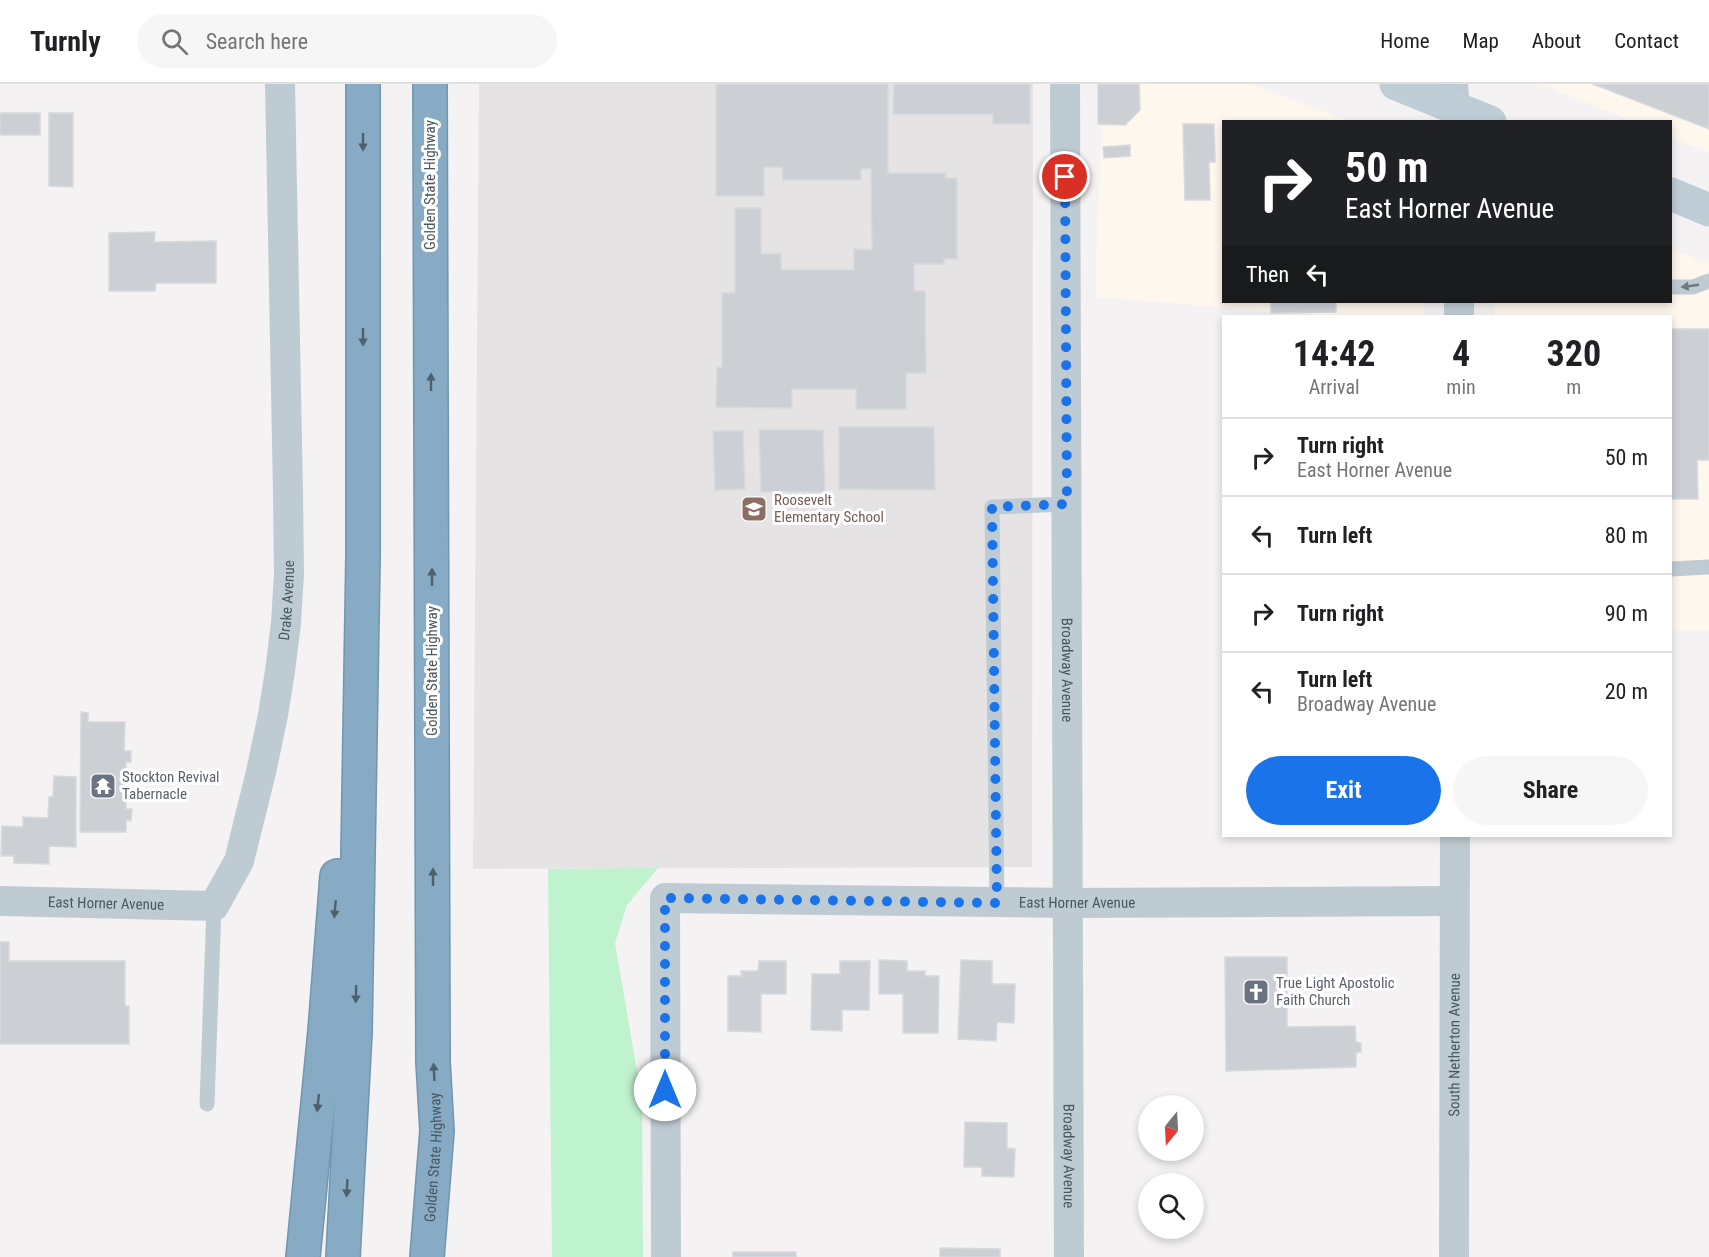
<!DOCTYPE html>
<style>
body{margin:0;font-family:"Roboto Condensed",sans-serif;background:#f6f6f6;color:#202124;height:100vh;display:flex;flex-direction:column;font-size:22px;white-space:nowrap}
*{box-sizing:border-box;margin:0}
p{font-size:20px;color:#757577}
.icon{flex:none;width:33px;height:33px;fill:none;stroke:currentColor;stroke-width:2;stroke-linecap:round;stroke-linejoin:round}
.map{position:relative;flex:1;overflow:hidden}
.panel{position:absolute;left:1222px;top:231px;width:450px;height:522px;display:flex;flex-direction:column;background:#fff;border-radius:0px;box-shadow:0 3px 9px #0003}
.panel>*{flex:none}
.banner{position:absolute;left:1222px;top:36px;width:450px;height:183px;border-radius:0px;box-shadow:0 3px 9px #0003;background:#202124;color:#fff;overflow:hidden}
.needle{width:39px;rotate:198deg}
.fabs{position:absolute;left:1138px;top:1011px;display:grid;gap:12px}
.fabs a{display:grid;place-items:center;width:66px;height:66px;border-radius:50%;background:#fff;box-shadow:0 3px 9px #0003;font-size:30px}
.pin{position:absolute;display:grid;place-items:center;width:51px;height:51px;color:#fff;margin:-26px;border:3px solid #fff;border-radius:50%;box-shadow:0 2px 6px #0007}
.me{position:absolute;width:66px;margin:-33px;rotate:0deg;stroke-linejoin:round;filter:drop-shadow(0 0 4px #0008)}
.turn{display:flex;align-items:center;gap:21px;height:126px;padding:0 24px;font-size:27px}
.turn .icon{width:78px;height:78px;stroke-width:2.5}
.turn b{display:block;font-size:42px;line-height:51px}
.then{display:flex;align-items:center;height:57px;padding:0 24px;background:#0003;gap:12px;font-size:22px}
.eta{display:flex;justify-content:space-evenly;align-items:center;height:102px;text-align:center}
.eta b{font-size:36px;font-weight:700;line-height:42px}
.primary-button{display:flex;gap:12px;margin-top:auto;padding:12px 24px}
.primary-button a{flex:1;height:69px;border-radius:36px;background:#1a73e8;color:#fff;font-size:24px;font-weight:700;line-height:69px;text-align:center}
.primary-button a+a{background:#f6f6f6;color:#202124}
ul{padding:0;list-style:none}
li{display:flex;align-items:center;gap:18px;height:78px;padding:0 24px;border-top:2px solid #e0e0e0}
li div{flex:1}
li b{display:block;font-size:22px}
li em{font-style:normal}
header{display:flex;align-items:center;gap:36px;box-sizing:border-box;height:84px;padding:0 30px;background:#fff;border-bottom:2px solid #e0e0e0}
header strong{font-size:28px}
nav{display:flex;gap:33px;margin-inline-start:auto;font-size:21px}
.search{width:420px;height:54px;background:#f6f6f6;display:flex;align-items:center;gap:15px;box-sizing:border-box;padding:0 21px;border-radius:33px;color:#757577;font-size:22px}
.map>svg:first-child{display:block}
</style>
<header>
<strong>Turnly</strong>
<div class="search"><svg class="icon" aria-label="search" viewBox="0 0 24 24"><circle cx="10" cy="10" r="6"/><path d="M15 15l6 6"/></svg>Search here</div>
<nav><a>Home</a><a>Map</a><a>About</a><a>Contact</a></nav>
</header>
<div class="map">
<svg width="1709" height="1173" viewBox="0 0 1709 1173">
<rect width="100%" height="100%" fill="#f4f2f2"/>
<g fill="#fef7ed">
<polygon points="1105,0 1251,0 1349,37 1224,38 1224,218 1424,218 1424,232 1331,232 1096,213 1097,140"/>
<polygon points="1540,0 1709,0 1709,69 1671,53 1671,38 1632,37"/>
<polygon points="1671,165 1709,180 1709,547 1671,547 1671,232 1494,232 1494,218 1671,218"/>
</g>
<polygon fill="#e5e3e4" points="479,0 1033,0 1032,783 473,785"/>
<polygon fill="#bff3ce" points="658,784 627,821 615,859 642,1016 643,1173 552,1173 548,785"/>
<g fill="#ccd0d5" stroke="#d6d9de" stroke-width="1.5">
<polygon points="716,0 888,0 888,89 946,89 945,94 957,94 957,175 944,175 944,180 914,180 914,207 925,207 926,289 906,289 906,325 856,325 856,305 792,305 792,324 716,323 717,283 722,283 722,209 735,209 735,124 761,124 761,170 781,170 781,186 854,186 854,165 872,166 871,85 861,85 861,96 783,96 782,83 764,83 764,112 716,112"/>
<polygon points="894,0 1030,0 1030,40 993,40 993,30 893,30"/>
<polygon points="1098,0 1139,0 1140,26 1125,41 1098,40"/>
<polygon points="1593,0 1709,0 1709,45"/>
<rect x="0" y="29" width="40" height="22"/>
<polygon points="49,29 73,29 73,103 49,102"/>
<polygon points="1183,40 1214,40 1215,78 1209,78 1210,116 1185,116"/>
<polygon points="1130,61 1130,72 1104,74 1103,63"/>
<polygon points="155,148 154,158 216,157 216,199 156,199 155,207 109,207 109,149"/>
<polygon points="1271,218 1336,218 1336,228 1271,229"/>
<polygon points="1671,245 1709,245 1709,376 1697,376 1698,415 1671,415"/>
<polygon points="839,343 934,343 935,406 839,405"/>
<polygon points="759,346 823,346 825,408 761,408"/>
<polygon points="713,347 743,347 745,405 715,406"/>
<polygon points="81,628 88,629 88,638 125,638 124,667 131,667 131,678 126,678 126,725 132,725 131,737 126,736 126,748 80,748"/>
<polygon points="54,692 76,693 76,763 49,762 49,780 14,779 14,772 1,772 2,742 23,743 23,733 48,734 49,713 53,713"/>
<polygon points="0,858 9,858 9,877 125,877 125,922 129,922 129,960 0,960"/>
<polygon points="1225,873 1287,873 1287,943 1355,942 1356,958 1361,959 1361,968 1356,969 1356,983 1226,987"/>
<polygon points="879,876 907,877 907,887 925,887 925,892 939,892 938,949 903,949 903,910 879,910"/>
<polygon points="961,876 992,877 992,900 1015,900 1014,939 997,938 996,957 958,955"/>
<polygon points="759,877 786,877 786,910 761,910 761,948 728,947 728,892 742,892 741,887 758,887"/>
<polygon points="840,877 870,877 869,926 842,926 842,947 811,946 812,890 840,890"/>
<polygon points="965,1038 1007,1039 1007,1064 1015,1065 1014,1093 982,1092 982,1083 964,1083"/>
<polygon points="940,1164 1000,1165 1000,1173 940,1173"/>
<rect x="733" y="1168" width="63" height="5"/>
</g>
<g fill="none" stroke-linecap="round" stroke-linejoin="round">
<g stroke="#7296b0" stroke-width="36">
<g id="highway">
<polyline points="303,1173 325,947 337,792"/>
<polyline points="343,1173 355,948 363,473 363,0"/>
<path id="s5" d="M427,1173l10,-126 -4,-69 -3,-978"/>
</g>
</g>
<g stroke="#bfcbd2" stroke-width="15">
<polyline points="1671,203 1693,203 1709,197"/>
<polyline points="1671,485 1709,483"/>
<polyline points="997,819 992,423 1067,420"/>
<polyline points="207,1020 214,822"/>
</g>
<g stroke="#bfcbd2" stroke-width="30">
<path id="s1" d="M1065,0l4,1173"/>
<polyline points="1453,0 1456,38"/>
<polyline points="1459,218 1459,232"/>
<path id="s2" d="M0,817l214,5 25,-45 22,-89 12,-57 7,-44 6,-48 3,-50 -1,-80 -8,-409"/>
<path id="s3" d="M666,1173l-1,-359 404,5 385,-2"/>
<path id="s4" d="M1454,1173l1,-421"/>
</g>
<g stroke="#bfcdd7" stroke-width="33">
<polyline points="1396,0 1490,38"/>
<polyline points="1671,110 1709,126"/>
</g>
<use href="#highway" stroke="#87abc4" stroke-width="33"/>
</g>
<defs><path id="oneway-solid" d="M-6-.8H1V-3.2L6.5 0L1 3.2V.8H-6Z" transform="scale(1.5)"/></defs>
<g fill="#4e606b">
<use href="#oneway-solid" transform="translate(363 58) rotate(90)"/>
<use href="#oneway-solid" transform="translate(363 253) rotate(90)"/>
<use href="#oneway-solid" transform="translate(431 298) rotate(-90)"/>
<use href="#oneway-solid" transform="translate(432 493) rotate(-90)"/>
<use href="#oneway-solid" transform="translate(433 793) rotate(-90)"/>
<use href="#oneway-solid" transform="translate(335 825) rotate(95)"/>
<use href="#oneway-solid" transform="translate(356 910) rotate(91)"/>
<use href="#oneway-solid" transform="translate(434 988) rotate(-93)"/>
<use href="#oneway-solid" transform="translate(318 1019) rotate(96)"/>
<use href="#oneway-solid" transform="translate(347 1104) rotate(93)"/>
</g>
<use fill="#6c7a83" href="#oneway-solid" transform="translate(1690 202) rotate(172)"/>
<g fill="none" stroke-linecap="round" stroke-linejoin="round">
<polyline stroke="#1a73e8" stroke-width="10" stroke-dasharray="0 18" points="665,1006 665,814 997,819 992,423 1067,420 1065,93"/>
</g>
<defs>
<g id="school-square" transform="scale(1.35)"><rect x="-9" y="-9" width="18" height="18" rx="4" fill="#8d6e63" stroke="#fff"/><path d="M0-5L7-2L0 1L-7-2ZM-4 1L0 2.5L4 1V4Q0 6-4 4Z" fill="#fff"/></g>
<g id="temple-square" transform="scale(1.35)"><rect x="-9" y="-9" width="18" height="18" rx="4" fill="#6b7280" stroke="#fff"/><path d="M0-6L5-2H3V0L6.5 2.5H4V6H1.5V3h-3V6H-4V2.5H-6.5L-3 0V-2H-5Z" fill="#fff"/></g>
<g id="church-square" transform="scale(1.35)"><rect x="-9" y="-9" width="18" height="18" rx="4" fill="#6b7280" stroke="#fff"/><path d="M-1.2-6h2.4v3.5h3.3v2.4h-3.3V6h-2.4V-.1h-3.3v-2.4h3.3Z" fill="#fff"/></g>
</defs>
<g fill-rule="evenodd">
<use href="#school-square" x="754" y="425"/>
<use href="#temple-square" x="103" y="702"/>
<use href="#church-square" x="1256" y="908"/>
</g>
<g text-anchor="middle" dominant-baseline="central" stroke-width="6" stroke-linejoin="round" paint-order="stroke">
<g font-size="15" fill="#485861" stroke="#fff">
<text transform="translate(430 101) rotate(-90)">Golden State Highway</text>
<text stroke="none"><textPath href="#s2" startOffset="531">Drake Avenue</textPath></text>
<text stroke="none"><textPath href="#s1" startOffset="586">Broadway Avenue</textPath></text>
<text transform="translate(432 587) rotate(-90)">Golden State Highway</text>
<text stroke="none"><textPath href="#s3" startOffset="771">East Horner Avenue</textPath></text>
<text stroke="none"><textPath href="#s2" startOffset="106">East Horner Avenue</textPath></text>
<text stroke="none"><textPath href="#s4" startOffset="212">South Netherton Avenue</textPath></text>
<text stroke="none"><textPath href="#s1" startOffset="1072">Broadway Avenue</textPath></text>
<text stroke="none"><textPath href="#s5" startOffset="100">Golden State Highway</textPath></text>
</g>
<g font-size="15" fill="#785e54" stroke="#fff" text-anchor="start">
<text x="774" y="416">Roosevelt<tspan x="774" dy="17">Elementary School</tspan></text>
</g>
<g font-size="15" fill="#5b616d" stroke="#fff" text-anchor="start">
<text x="122" y="693">Stockton Revival<tspan x="122" dy="17">Tabernacle</tspan></text>
<text x="1276" y="899">True Light Apostolic<tspan x="1276" dy="17">Faith Church</tspan></text>
</g>
</g>
</svg>
<div class="fabs">
<a><svg class="needle" viewBox="-14 -14 28 28"><path d="M0-13l5 13h-10z" fill="#e53935"/><path d="M0 13l5-13h-10z" fill="#757577"/></svg></a>
<a><svg class="icon" aria-label="search" viewBox="0 0 24 24"><circle cx="10" cy="10" r="6"/><path d="M15 15l6 6"/></svg></a>
</div>
<div class="pin" style="left:1065px;top:93px;background:#d93025"><svg class="icon" aria-label="arrive" viewBox="0 0 24 24"><path d="M6 21V4h12l-3 4 3 4H6"/></svg></div>
<svg class="me" style="left:665px;top:1006px" viewBox="-20 -20 40 40"><circle r="19" fill="#fff"/><path d="M0-13L10 11 0 6-10 11z" fill="#1a73e8"/></svg>
<div class="banner">
<div class="turn"><svg class="icon" aria-label="right" viewBox="0 0 24 24"><path d="M7 20v-9h11M14 6l5 5-5 5"/></svg><div><b>50 m</b>East Horner Avenue</div></div>
<div class="then">Then<svg class="icon" aria-label="left" viewBox="0 0 24 24"><path d="M17 20v-9H6M10 6l-5 5 5 5"/></svg></div>
</div>
<section class="panel">
<div class="eta">
<div><b>14:42</b><p>Arrival</p></div>
<div><b>4</b><p>min</p></div>
<div><b>320</b><p>m</p></div>
</div>
<ul>
<li><svg class="icon" aria-label="right" viewBox="0 0 24 24"><path d="M7 20v-9h11M14 6l5 5-5 5"/></svg><div><b>Turn right</b><p>East Horner Avenue</p></div><em>50 m</em></li>
<li><svg class="icon" aria-label="left" viewBox="0 0 24 24"><path d="M17 20v-9H6M10 6l-5 5 5 5"/></svg><div><b>Turn left</b></div><em>80 m</em></li>
<li><svg class="icon" aria-label="right" viewBox="0 0 24 24"><path d="M7 20v-9h11M14 6l5 5-5 5"/></svg><div><b>Turn right</b></div><em>90 m</em></li>
<li><svg class="icon" aria-label="left" viewBox="0 0 24 24"><path d="M17 20v-9H6M10 6l-5 5 5 5"/></svg><div><b>Turn left</b><p>Broadway Avenue</p></div><em>20 m</em></li>
</ul>
<div class="primary-button"><a>Exit</a><a>Share</a></div>
</section>
</div>
